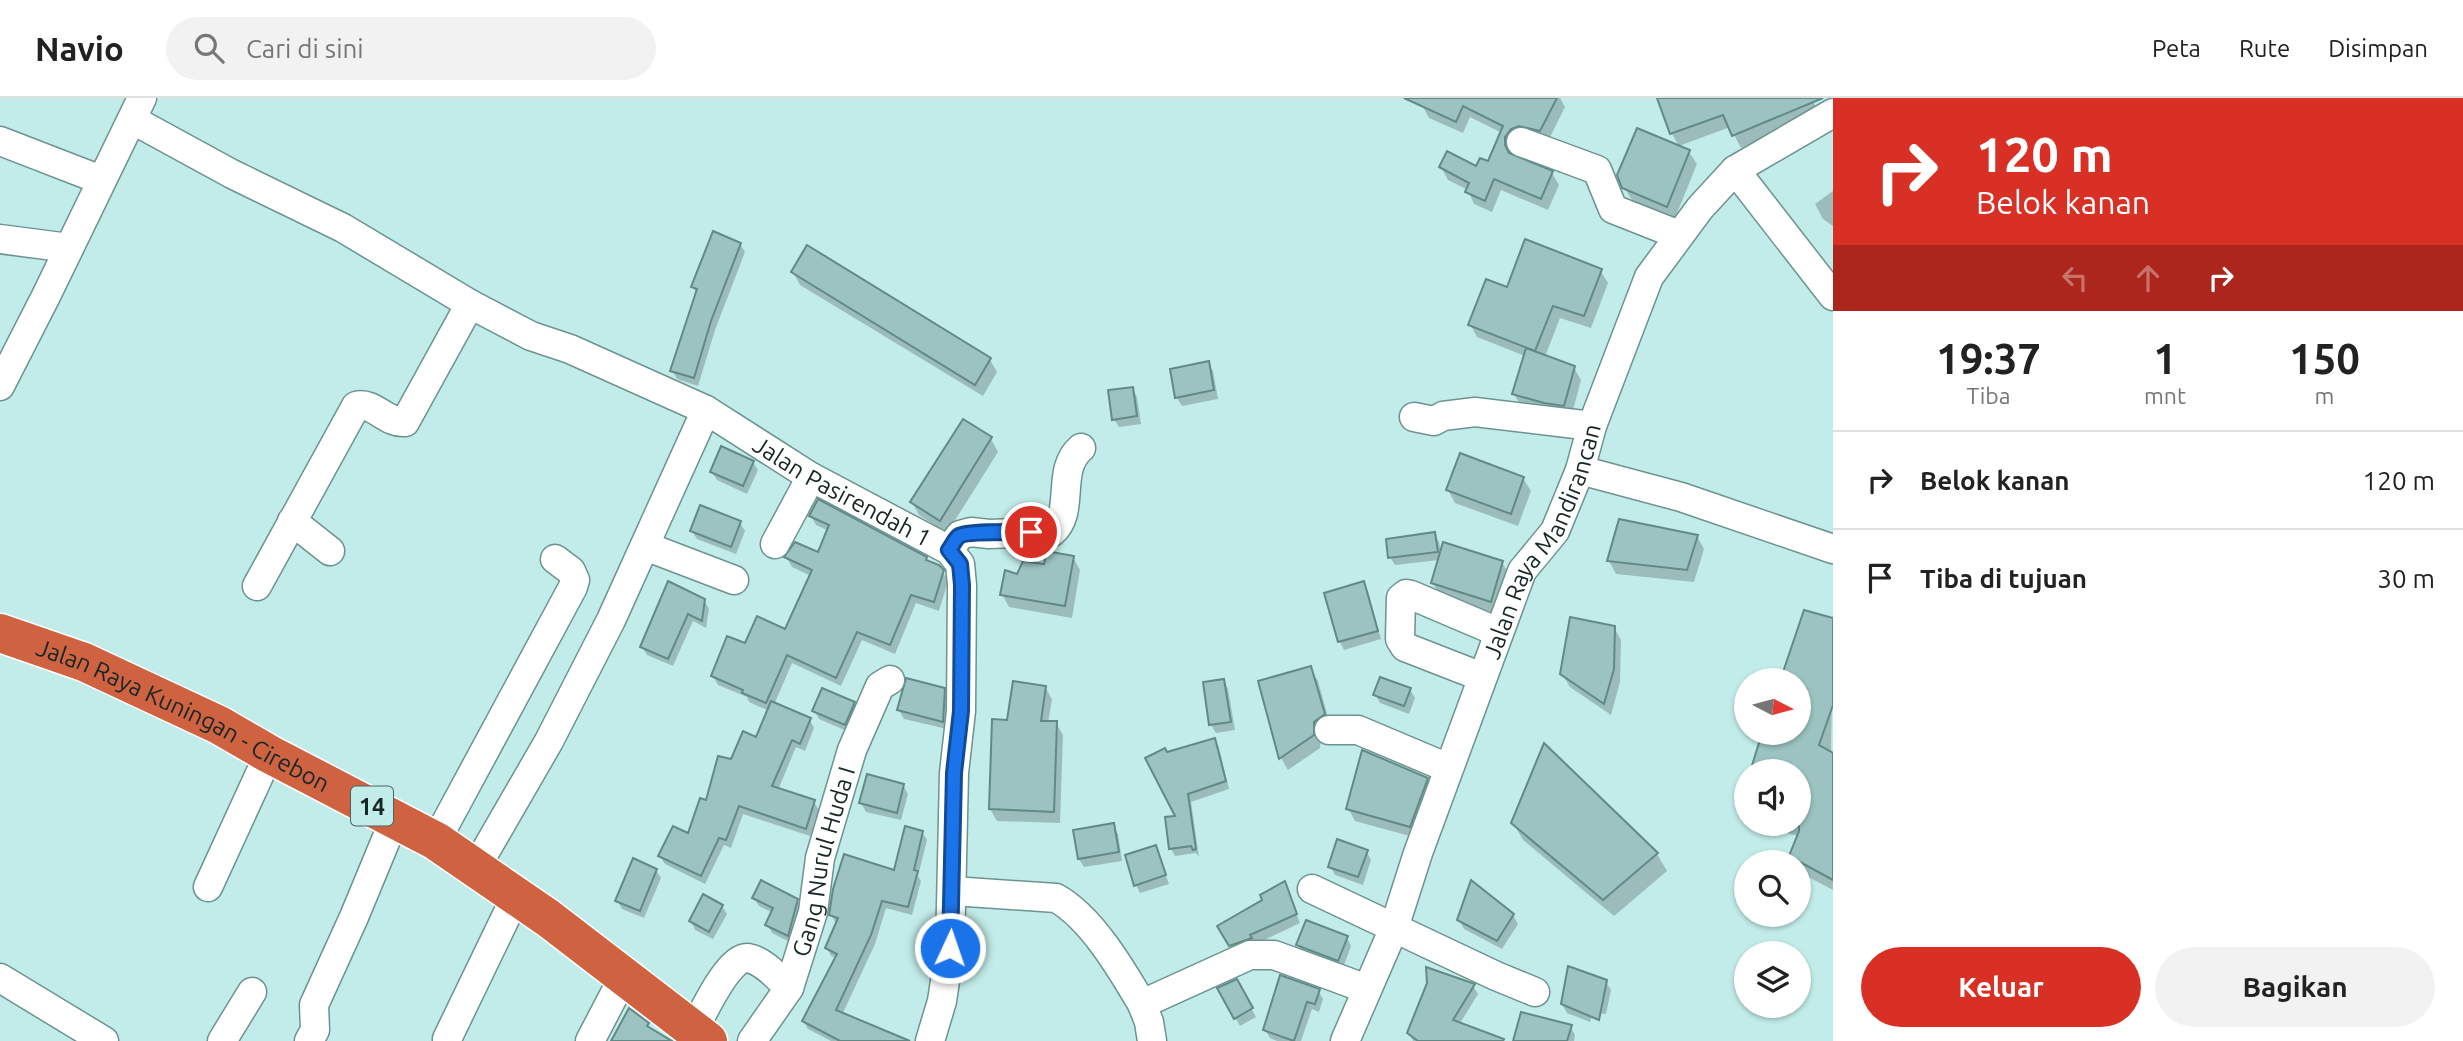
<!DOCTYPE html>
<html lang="id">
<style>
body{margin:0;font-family:Ubuntu,sans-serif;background:#f2f2f2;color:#222;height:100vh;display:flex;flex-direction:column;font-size:26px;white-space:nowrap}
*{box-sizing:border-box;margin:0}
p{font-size:23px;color:#767676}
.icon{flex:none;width:38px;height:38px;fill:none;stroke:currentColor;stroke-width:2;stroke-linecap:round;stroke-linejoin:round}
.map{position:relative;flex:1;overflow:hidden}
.side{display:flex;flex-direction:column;background:#fff;width:630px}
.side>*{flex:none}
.guide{background:#d93025;color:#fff;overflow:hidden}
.needle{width:46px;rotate:96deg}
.fabs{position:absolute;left:1734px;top:570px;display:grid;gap:14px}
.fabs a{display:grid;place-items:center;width:77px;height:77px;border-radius:50%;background:#fff;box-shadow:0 2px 5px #0004;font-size:35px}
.pin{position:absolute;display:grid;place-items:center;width:60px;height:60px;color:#fff;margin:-30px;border:4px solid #fff;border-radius:50%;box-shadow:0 2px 7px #0007}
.me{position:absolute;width:77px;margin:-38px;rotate:3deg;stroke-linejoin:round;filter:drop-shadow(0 0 5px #0008)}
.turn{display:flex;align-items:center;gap:24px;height:147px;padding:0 28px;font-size:32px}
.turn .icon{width:91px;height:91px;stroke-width:2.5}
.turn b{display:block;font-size:49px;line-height:60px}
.lanes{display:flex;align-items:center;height:66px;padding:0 28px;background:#0003;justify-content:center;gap:35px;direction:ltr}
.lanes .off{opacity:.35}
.eta{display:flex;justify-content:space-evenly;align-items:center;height:119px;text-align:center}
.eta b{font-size:42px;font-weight:600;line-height:49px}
.primary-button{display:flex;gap:14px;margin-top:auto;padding:14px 28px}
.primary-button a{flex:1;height:80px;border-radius:42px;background:#d93025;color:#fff;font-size:28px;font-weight:600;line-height:80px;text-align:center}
.primary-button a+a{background:#f2f2f2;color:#222}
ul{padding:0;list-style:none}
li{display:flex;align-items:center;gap:21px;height:98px;padding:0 28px;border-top:2px solid #e0e0e0}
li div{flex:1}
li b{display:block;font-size:26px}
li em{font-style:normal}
header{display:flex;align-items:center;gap:42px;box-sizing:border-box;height:98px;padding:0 35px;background:#fff;border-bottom:2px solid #e0e0e0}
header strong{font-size:33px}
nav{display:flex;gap:38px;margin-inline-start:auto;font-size:24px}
.search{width:490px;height:63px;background:#f2f2f2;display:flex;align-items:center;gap:18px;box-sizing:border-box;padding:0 24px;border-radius:38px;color:#767676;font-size:26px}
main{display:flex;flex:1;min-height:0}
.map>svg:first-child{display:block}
</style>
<header>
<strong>Navio</strong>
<div class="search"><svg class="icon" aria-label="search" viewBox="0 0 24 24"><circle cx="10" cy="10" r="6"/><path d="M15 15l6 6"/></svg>Cari di sini</div>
<nav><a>Peta</a><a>Rute</a><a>Disimpan</a></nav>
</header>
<main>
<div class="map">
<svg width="1833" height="943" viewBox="0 0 1833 943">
<rect width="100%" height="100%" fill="#c2ece9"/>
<g fill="#0003">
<polygon points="1425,0 1560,0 1565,9 1547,45 1512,51 1511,59 1552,75 1559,87 1548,112 1501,92 1492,114 1474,106 1468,92 1448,82 1441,69 1477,71 1489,66 1502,35 1470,19 1463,35 1429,20 1422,7"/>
<polygon points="1659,0 1812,0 1819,17 1741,50 1730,29 1679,48 1672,36"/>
<polygon points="1689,54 1697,66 1675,120 1632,102 1624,89"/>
<polygon points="1833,93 1833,128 1823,121 1815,106"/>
<polygon points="740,146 745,154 715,232 698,288 677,281 672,272 697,196 693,189"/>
<polygon points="1600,172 1608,185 1591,230 1560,220 1545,259 1574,270 1581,282 1571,320 1522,309 1514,296 1525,258 1477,239 1470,226 1508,192"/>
<polygon points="793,174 990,262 997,274 983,298 800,187"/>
<polygon points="1208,265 1213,273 1218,301 1182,308 1177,300 1172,272"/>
<polygon points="1132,291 1137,299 1141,326 1119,329 1114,321"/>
<polygon points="963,323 991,341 998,354 947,435 919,417 912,404"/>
<polygon points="753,364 758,372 747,396 717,382 712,374"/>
<polygon points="1523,380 1531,393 1518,428 1455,405 1448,392"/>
<polygon points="811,418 926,461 929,465 942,473 948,483 939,513 916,505 895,556 862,542 841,588 792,565 774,607 810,622 814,630 805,653 796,649 778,692 814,704 819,712 810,738 743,716 731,750 724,747 705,786 665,766 660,758 689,738 732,663 757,641 769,613 749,604 747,599 718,587 713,578 746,547 785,533 811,478 792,469 787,460 819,456 829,433 816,427"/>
<polygon points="740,425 745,433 736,456 697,441 692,433"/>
<polygon points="1434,436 1439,444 1441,457 1502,465 1510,477 1498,516 1440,498 1433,485 1439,462 1395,467 1390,459"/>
<polygon points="1697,438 1704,451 1694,484 1616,476 1609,463"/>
<polygon points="1073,459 1080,472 1072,520 1009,509 1002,496 1018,478"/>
<polygon points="1363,485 1368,493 1381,541 1344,552 1340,544 1326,496"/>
<polygon points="704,502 709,511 706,530 693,523 673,568 647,557 642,549"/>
<polygon points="1833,522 1831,656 1833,792 1801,775 1799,765 1795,765 1791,758 1799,738 1748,726 1799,726 1799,635"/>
<polygon points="1614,529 1621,542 1620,584 1611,617 1570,589 1562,576"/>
<polygon points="1310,570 1318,583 1331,630 1321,638 1320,650 1288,672 1281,660 1260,584"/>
<polygon points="1223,582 1228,591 1235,632 1216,635 1211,627 1205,585"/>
<polygon points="1045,589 1052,601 1048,625 1056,625 1063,637 1060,725 997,723 990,711 1009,623"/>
<polygon points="943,591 948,600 947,631 904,621 899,612"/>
<polygon points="1410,592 1415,600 1409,616 1380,605 1375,596"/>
<polygon points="854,605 858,614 849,634 819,621 814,612"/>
<polygon points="1214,642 1219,650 1229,691 1191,704 1199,759 1196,755 1175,758 1171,751 1178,719 1166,656"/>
<polygon points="1545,648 1657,756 1667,773 1614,818 1523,742 1513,725"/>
<polygon points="1427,681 1434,694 1417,740 1355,723 1348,710"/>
<polygon points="903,687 908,696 901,722 866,714 861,705"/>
<polygon points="1746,688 1746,724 1739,711"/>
<polygon points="1113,727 1118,736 1122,763 1084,769 1079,761 1075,734"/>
<polygon points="922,734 927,742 918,778 921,783 912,817 886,810 875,846 842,917 888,943 831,943 808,931 803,922 837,860 831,858 827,850 836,825 831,817 895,775"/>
<polygon points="1155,749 1169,786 1140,795 1136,787"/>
<polygon points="1367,754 1371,762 1363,787 1335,777 1330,768"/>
<polygon points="656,772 661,780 644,820 622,811 617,802"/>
<polygon points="1284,786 1300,825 1235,856 1220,828 1265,803"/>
<polygon points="754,800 797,802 802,811 792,845 772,835 767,826 773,815 759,808"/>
<polygon points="722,808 727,816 713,841 695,832 691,823"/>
<polygon points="1513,817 1518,826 1502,851 1464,831 1459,822"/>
<polygon points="1347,840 1351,848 1343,870 1303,856 1298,847"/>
<polygon points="1236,883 1256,919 1240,928 1219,891"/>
<polygon points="1606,884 1611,892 1606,916 1593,915 1590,924 1567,915 1562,906"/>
<polygon points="1473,888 1478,896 1459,927 1492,943 1413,943 1409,935"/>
<polygon points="1318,893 1323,901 1319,914 1312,911 1301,943 1277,943 1270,940 1265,932"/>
<polygon points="1570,928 1575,937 1574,943 1517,943"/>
</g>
<g fill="#9bc3c1" stroke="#628986" stroke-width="2">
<polygon points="1404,0 1557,0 1540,33 1519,28 1511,31 1505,39 1505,47 1509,55 1553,73 1541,101 1494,81 1485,103 1465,94 1469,85 1439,69 1447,53 1476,68 1480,60 1488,63 1503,28 1463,8 1456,24"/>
<polygon points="1657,0 1823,0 1732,38 1723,17 1670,36"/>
<polygon points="1637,30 1690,52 1667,109 1622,90 1617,77"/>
<polygon points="713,133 741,145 711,223 694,280 670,273 697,191 691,189"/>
<polygon points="1525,141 1602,171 1584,218 1553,208 1535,253 1468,227 1486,181 1507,189"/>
<polygon points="807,147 991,260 975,287 791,174"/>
<polygon points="1526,250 1575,268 1564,308 1544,305 1512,296"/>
<polygon points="1209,263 1214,292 1175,300 1170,271"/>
<polygon points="1133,289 1137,318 1112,322 1108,292"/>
<polygon points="963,321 992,339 940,423 910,404"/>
<polygon points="721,348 754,363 743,388 710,374"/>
<polygon points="1460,355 1524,379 1511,416 1446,392"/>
<polygon points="818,401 927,459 926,462 939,467 944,472 934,504 911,497 890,547 857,534 836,580 787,557 766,605 742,595 743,592 711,578 727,538 745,545 757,518 785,531 812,472 784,459 795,444 818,454 829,427 809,418"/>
<polygon points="700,407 741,423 731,449 690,433"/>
<polygon points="1619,421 1698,437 1687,472 1607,463"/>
<polygon points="1435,434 1438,454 1388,460 1386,441"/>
<polygon points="1443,444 1503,463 1491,504 1431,485"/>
<polygon points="1046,453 1074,458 1065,508 1000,497 1005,472 1017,476 1023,463 1044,466"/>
<polygon points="668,483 705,501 702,523 688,516 668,561 640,549"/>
<polygon points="1364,483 1378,533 1338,544 1324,495"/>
<polygon points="1804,512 1833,520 1833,607 1819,647 1833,655 1833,782 1789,758 1799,733 1799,674 1750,674 1762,635 1799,635 1799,583 1780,583"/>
<polygon points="1570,519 1615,528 1614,571 1604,606 1560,576"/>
<polygon points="1311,568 1325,616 1314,624 1314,637 1279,661 1258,583"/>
<polygon points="1380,579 1411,590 1404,608 1373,597"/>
<polygon points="906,580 945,590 943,624 897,612"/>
<polygon points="1224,581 1231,624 1209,627 1203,584"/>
<polygon points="1013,583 1046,588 1041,623 1057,623 1054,714 989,711 992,621 1007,622"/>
<polygon points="822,590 855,604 845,627 812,613"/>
<polygon points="771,603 811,620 800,646 792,642 772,688 815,702 806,731 739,708 726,742 719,740 701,778 658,758 673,728 688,735 700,700 706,702 718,658 731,661 743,633 756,639"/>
<polygon points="1215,640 1226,683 1188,696 1196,751 1193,752 1191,748 1169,751 1165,719 1175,718 1145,660 1165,650 1167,654"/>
<polygon points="1544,645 1658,755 1603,802 1511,725"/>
<polygon points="1362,652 1428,680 1410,729 1346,711"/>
<polygon points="867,676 904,686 897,715 859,705"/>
<polygon points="1114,725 1119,754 1078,761 1073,732"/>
<polygon points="905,728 923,733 914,772 918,773 908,809 882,803 871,837 836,912 910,943 840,943 802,923 837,856 825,850 838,820 829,817 833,791 844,756 894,772"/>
<polygon points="1337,741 1368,752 1358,779 1328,769"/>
<polygon points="1156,747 1166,777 1134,788 1125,757"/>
<polygon points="633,760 657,771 640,813 615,803"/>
<polygon points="761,782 798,801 788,838 765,827 773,810 752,800"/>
<polygon points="1471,782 1514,816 1497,843 1457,822"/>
<polygon points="1285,783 1297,816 1250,837 1252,840 1229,848 1217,828 1262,802 1260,797"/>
<polygon points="703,796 723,807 709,834 689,823"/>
<polygon points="1306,822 1348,838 1338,863 1296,847"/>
<polygon points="1568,868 1607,882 1599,922 1561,906"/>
<polygon points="1426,869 1475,886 1453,922 1504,941 1503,943 1418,943 1407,935 1427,885"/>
<polygon points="1280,877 1320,891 1315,906 1307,904 1294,943 1263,932"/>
<polygon points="1237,881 1253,910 1234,921 1217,890"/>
<polygon points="629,910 649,925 647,928 672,943 611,943"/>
<polygon points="1521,914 1572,927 1567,943 1513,943"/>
</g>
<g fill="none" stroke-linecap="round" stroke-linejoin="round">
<g stroke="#6c9390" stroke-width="31">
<g id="minor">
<path id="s1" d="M133,22l99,54 111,54 127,76 61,32 39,13 136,61 105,67 138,73 11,14 2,21 -1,126 -7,62 -4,175 -8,53 -12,40"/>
<polyline points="0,43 101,82"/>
<polyline points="1521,44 1597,72 1613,111 1679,137"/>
<polyline points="1735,72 1833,198"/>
<polyline points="0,141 69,150"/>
<polyline points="0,288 46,198 142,0"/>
<polyline points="1414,319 1434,323 1443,318 1475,314 1592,328"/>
<polyline points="1580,372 1681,399 1833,451"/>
<polyline points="292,423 330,453"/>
<polyline points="775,446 811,379"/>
<polyline points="645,448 734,482"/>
<path d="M949,452l11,-15 11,-3 18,2 63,-2c24,-20 3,-62 29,-84"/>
<path d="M257,488l99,-180c17,-5 31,18 49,16l65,-118"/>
<polyline points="1482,579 1405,549 1400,541 1401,500 1406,496 1411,497 1498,534"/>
<polyline points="1329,632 1358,632 1448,670"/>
<polyline points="436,743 573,489 575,482 571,473 555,461"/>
<polyline points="475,771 549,643 611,522 706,312"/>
<polyline points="208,789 269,656"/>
<polyline points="1312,791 1496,878 1535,894"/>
<path d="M953,793l103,7c35,19 66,72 86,106l108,-49h24l93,34"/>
<polyline points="0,880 104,943"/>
<polyline points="1142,906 1149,924 1152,943"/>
<path d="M693,933c9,-16 36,-76 55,-73 16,3 30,20 41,30"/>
<polyline points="447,941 516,798"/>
<polyline points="222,943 252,894"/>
<polyline points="309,943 315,932 314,907 354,819 395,720"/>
<polyline points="590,943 624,878"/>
<path id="s2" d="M752,943l37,-53 24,-76 7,-54 32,-108 28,-64 10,-6"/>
<path id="s3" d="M1345,943l49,-113 24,-75 104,-282 33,-40 25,-61 12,-44 57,-149 51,-69 35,-38 98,-57"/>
</g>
</g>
<g stroke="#fff" stroke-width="41">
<g id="highway">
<path id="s4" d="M0,535l84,29 135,63 50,29 167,87 112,77 160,123"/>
</g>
</g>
<use href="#minor" stroke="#fff" stroke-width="28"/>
<use href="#highway" stroke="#cf6240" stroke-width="38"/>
</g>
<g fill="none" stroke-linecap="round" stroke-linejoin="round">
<g stroke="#114b97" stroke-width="18">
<path id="route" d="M950,850l4,-175 7,-62 1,-126 -2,-21 -11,-14c3,-4 6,-11 10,-14 7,-5 60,-4 72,-4"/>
</g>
<use href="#route" stroke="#1a73e8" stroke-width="12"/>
</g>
<g text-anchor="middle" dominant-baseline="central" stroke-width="5" stroke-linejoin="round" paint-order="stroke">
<rect fill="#c2ece9" stroke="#4a6260" stroke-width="2" x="351" y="688.5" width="42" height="39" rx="5"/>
<g font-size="23" font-weight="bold" fill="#172726">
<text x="372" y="708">14</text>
</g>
<g font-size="24" fill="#172726" stroke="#c2ece9">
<text stroke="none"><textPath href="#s1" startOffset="802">Jalan Pasirendah 1</textPath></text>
<text stroke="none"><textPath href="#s3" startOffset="539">Jalan Raya Mandirancan</textPath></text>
<text stroke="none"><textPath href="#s4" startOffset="201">Jalan Raya Kuningan - Cirebon</textPath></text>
<text stroke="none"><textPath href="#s2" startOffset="196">Gang Nurul Huda I</textPath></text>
</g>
</g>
</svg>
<div class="fabs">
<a><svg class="needle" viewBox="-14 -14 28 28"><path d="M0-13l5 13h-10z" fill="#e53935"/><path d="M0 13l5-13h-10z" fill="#767676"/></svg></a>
<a><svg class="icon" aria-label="sound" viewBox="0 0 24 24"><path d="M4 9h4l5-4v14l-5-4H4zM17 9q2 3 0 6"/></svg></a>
<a><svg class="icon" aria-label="search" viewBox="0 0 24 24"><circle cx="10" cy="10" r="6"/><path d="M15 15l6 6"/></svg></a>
<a><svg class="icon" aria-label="layers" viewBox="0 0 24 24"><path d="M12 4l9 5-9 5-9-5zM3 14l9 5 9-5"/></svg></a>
</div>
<div class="pin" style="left:1031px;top:434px;background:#d93025"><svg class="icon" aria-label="arrive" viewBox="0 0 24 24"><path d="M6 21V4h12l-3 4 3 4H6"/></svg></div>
<svg class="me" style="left:950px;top:850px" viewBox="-20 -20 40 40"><circle r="17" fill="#1a73e8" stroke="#fff" stroke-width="3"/><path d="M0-11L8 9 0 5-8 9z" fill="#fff"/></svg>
</div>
<section class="side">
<div class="guide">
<div class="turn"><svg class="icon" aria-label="right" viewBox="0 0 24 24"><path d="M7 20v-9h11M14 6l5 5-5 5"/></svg><div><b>120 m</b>Belok kanan</div></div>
<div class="lanes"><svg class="icon off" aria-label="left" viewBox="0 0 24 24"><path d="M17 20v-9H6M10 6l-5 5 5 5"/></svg><svg class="icon off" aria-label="ahead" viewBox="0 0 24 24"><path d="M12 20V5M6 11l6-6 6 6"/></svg><svg class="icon" aria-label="right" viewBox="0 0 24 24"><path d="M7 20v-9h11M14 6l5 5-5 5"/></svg></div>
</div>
<div class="eta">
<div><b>19:37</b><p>Tiba</p></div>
<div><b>1</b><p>mnt</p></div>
<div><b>150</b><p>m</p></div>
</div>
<ul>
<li><svg class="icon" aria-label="right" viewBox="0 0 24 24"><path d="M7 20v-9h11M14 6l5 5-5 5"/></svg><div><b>Belok kanan</b></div><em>120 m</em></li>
<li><svg class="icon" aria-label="arrive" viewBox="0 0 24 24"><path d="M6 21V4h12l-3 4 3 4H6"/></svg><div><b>Tiba di tujuan</b></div><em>30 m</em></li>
</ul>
<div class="primary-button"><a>Keluar</a><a>Bagikan</a></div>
</section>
</main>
